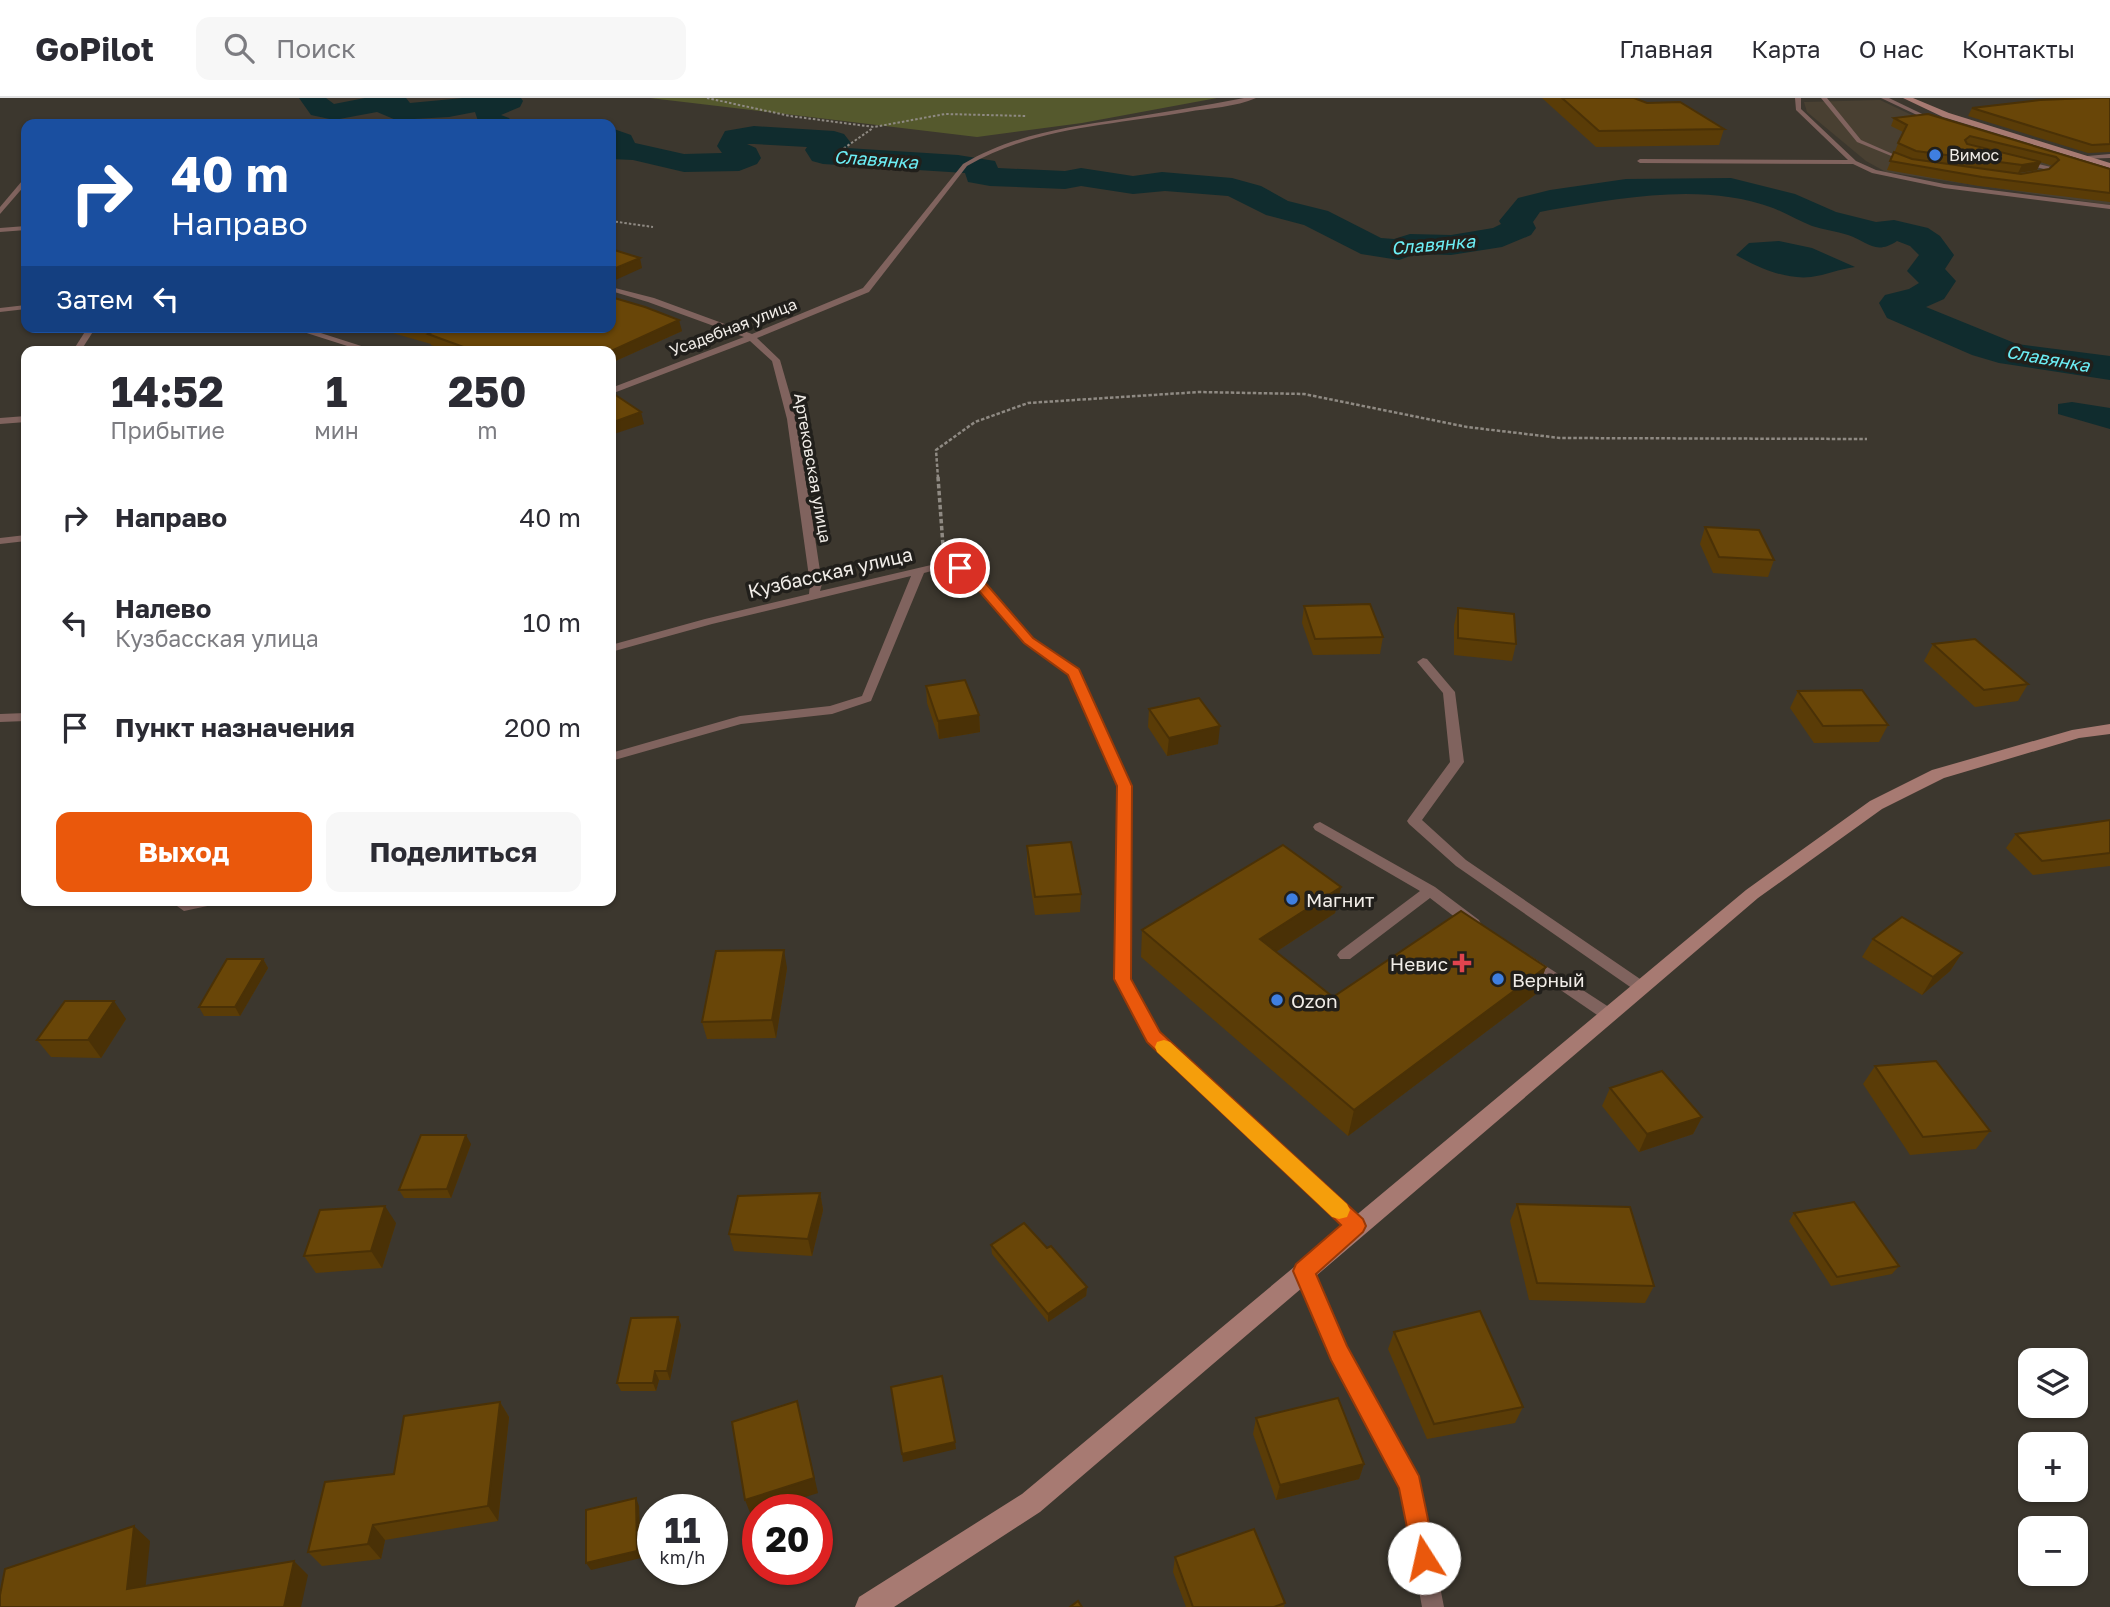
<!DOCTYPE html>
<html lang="ru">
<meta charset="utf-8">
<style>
body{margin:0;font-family:"Golos Text",sans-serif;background:#f7f7f7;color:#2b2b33;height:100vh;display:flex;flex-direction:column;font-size:26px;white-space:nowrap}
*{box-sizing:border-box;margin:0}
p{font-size:23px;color:#7c7c81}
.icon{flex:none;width:38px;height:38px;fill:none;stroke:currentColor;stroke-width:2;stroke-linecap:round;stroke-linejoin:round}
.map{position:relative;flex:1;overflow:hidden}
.drawer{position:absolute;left:21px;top:248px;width:595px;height:560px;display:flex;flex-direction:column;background:#fff;border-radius:14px;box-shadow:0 2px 5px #0004}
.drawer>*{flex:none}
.hud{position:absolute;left:21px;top:21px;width:595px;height:214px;border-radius:14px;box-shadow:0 2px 5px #0004;background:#1a4fa0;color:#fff;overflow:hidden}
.controls{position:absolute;left:2018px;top:1250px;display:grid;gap:14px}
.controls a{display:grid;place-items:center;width:70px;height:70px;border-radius:14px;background:#fff;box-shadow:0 2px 5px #0004;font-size:35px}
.speed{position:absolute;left:637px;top:1396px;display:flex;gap:14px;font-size:35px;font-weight:700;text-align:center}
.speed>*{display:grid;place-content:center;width:91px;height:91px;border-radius:50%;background:#fff;box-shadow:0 2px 5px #0004;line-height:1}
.speed small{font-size:18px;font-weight:400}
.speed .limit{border:10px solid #d22;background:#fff;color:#111}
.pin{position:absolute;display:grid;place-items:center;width:60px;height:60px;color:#fff;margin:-30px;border:4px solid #fff;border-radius:50%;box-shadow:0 2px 7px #0007}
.me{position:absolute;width:77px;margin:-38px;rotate:350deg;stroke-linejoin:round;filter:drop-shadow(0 0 5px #0008)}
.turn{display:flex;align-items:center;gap:24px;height:147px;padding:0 35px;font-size:32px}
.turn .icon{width:91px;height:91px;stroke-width:2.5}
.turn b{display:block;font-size:49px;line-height:60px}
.then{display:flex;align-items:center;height:66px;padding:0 35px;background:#0003;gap:14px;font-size:26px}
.eta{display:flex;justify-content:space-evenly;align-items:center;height:119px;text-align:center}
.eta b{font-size:42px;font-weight:700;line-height:49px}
.action{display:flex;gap:14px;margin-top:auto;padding:14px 35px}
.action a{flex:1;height:80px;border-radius:14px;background:#ea580c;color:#fff;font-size:28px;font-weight:700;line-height:80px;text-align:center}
.action a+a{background:#f7f7f7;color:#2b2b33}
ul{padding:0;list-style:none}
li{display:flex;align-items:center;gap:21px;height:105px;padding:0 35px}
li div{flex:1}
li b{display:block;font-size:26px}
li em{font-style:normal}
header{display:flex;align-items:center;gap:42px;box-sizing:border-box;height:98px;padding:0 35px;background:#fff;border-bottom:2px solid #e1e1e2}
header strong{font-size:33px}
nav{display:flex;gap:38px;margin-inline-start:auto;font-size:24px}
.search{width:490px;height:63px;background:#f7f7f7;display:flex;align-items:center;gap:18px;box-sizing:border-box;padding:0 24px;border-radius:14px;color:#7c7c81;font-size:26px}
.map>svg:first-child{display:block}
</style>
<header>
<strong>GoPilot</strong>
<div class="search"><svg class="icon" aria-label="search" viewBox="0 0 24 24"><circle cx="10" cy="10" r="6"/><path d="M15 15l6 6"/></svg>Поиск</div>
<nav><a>Главная</a><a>Карта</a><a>О нас</a><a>Контакты</a></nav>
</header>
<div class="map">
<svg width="2110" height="1509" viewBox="0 0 2110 1509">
<rect width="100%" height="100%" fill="#3c372e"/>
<polygon fill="#494032" points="1880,2 1967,43 2110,81 2110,107 1886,74 1866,63 1807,14 1804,4"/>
<polygon fill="#55592d" points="650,0 1217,0 1082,25 977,39"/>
<g fill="#102c2e">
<path d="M1779,143l33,7 43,19c-16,2 -29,8 -44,10 -26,3 -54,-10 -75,-22l13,-12z"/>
<polygon points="2072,304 2110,310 2110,331 2058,316 2058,306"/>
</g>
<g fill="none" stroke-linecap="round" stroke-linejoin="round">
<g fill="#102c2e" fill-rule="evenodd">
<polygon points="299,0 326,0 334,6 365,0 406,0 410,5 463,0 521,0 523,3 520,9 501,17 509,20 513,26 479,26 475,14 449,19 396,22 377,14 334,22 311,17"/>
<path d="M754,28l80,5 10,3 7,9 -4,5 111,7 37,6 3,7 67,3 16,-3 52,8 29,-4 70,6 29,8 27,15 40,10 53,27 13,1 16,-5 41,1 42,-7 8,-4 -2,-3 19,-23 32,-8 76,-11 105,-1 64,16 41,18 40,10 18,-2 34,8 12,8 14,19 -9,14 11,12 -12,18 -18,8 91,37 93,12v24l-111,-17 -27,-8 -85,-37 -8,-15 6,-8 24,-6 10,-6 -12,-12 12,-16 -9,-9 -13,-5c-22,15 -30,0 -49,-6 -12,-4 -24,-5 -36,-9 -13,-5 -26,-13 -39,-18 -70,-26 -152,-10 -223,2l-10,2 -7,10 3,6 -5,7 -29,12 -51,8 -35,-1 -17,6 -38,-6 -57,-29 -38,-10 -38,-19 -63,-5 -32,3 -52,-8 -16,3 -75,-3 -22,-4 -3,-9 -142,-9 -11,-3 -7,-11 2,-3 -53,-3h-7l9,4 5,10 -4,6 -18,7 -55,1 -51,-12 -22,-1v-31l20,7 4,8 49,11 38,-1 -5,-7 8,-15z"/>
</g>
<g stroke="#8f8a83" stroke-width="2" stroke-dasharray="2.5 2" stroke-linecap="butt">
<polyline points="707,0 790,18 874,29 945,16 1027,18"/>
<polyline points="840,53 873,30"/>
<polyline points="611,123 653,129"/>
</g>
<polyline stroke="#8f8a83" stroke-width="2.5" stroke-dasharray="3.5 2" stroke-linecap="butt" points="938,380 936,352 975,324 1028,305 1199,294 1304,296 1467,329 1560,340 1867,341"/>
<polyline stroke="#8f8a83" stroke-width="3.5" stroke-dasharray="4.5 2.5" stroke-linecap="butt" points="938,379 943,448"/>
<g fill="#80635e" fill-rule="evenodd">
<path d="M1244,0h12c-20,9 -47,10 -69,14 -74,13 -153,15 -220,54l-98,126 -112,46 23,22 17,59 25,165 -2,7 124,-29 4,1 28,9 57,67 47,33 51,114v193l28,54 203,187 3,6 -3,6 -6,2 -6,-2 -203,-191 -32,-62 2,-193 -48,-112 -44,-31 -57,-67 -25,-8 -19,5 -53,128 -39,13 -91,10 -130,37v-8l129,-37 90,-10 32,-10 49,-120 -199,48 -101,28v-7l94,-26 104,-25 1,-10 -23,-165 -15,-58 -22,-20 -139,53v-6l133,-51 -96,-35 -37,-11v-4l43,11 98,36 111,-46 100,-124c49,-29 103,-37 159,-45 41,-7 81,-13 122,-21z"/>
<polygon points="1795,0 1801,0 1801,11 1856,63 1876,72 1944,86 2110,107 2110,111 1944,90 1872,75 1853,66 1640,65 1637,63 1640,61 1848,62 1796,12"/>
<polygon points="1821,0 1827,0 1861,42 1911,64 1911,66 1857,44"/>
<polygon points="1881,0 1889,0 1941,25 1936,26"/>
<polygon points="2022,62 2051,69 2052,70 2045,77 2031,79 2031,77 2041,74 2044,71 2020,65"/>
<polygon points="22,83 26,83 26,86 0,116 0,109"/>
<polygon points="26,128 26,132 0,134 0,130"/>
<polygon points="26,207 26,211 0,214 0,210"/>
<polygon points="88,229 96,229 80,254 72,254"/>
<polygon points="288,229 302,229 380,254 366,254"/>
<polygon points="26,318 26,324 0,326 0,320"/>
<polygon points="26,437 26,443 0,446 0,440"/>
<polygon points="1423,560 1427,561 1455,594 1464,664 1422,722 1466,762 1646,885 1649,889 1646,893 1636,893 1456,768 1409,726 1407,723 1409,720 1450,664 1443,595 1417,564"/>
<polygon points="26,615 26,623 0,624 0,616"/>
<polygon points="1320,724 1435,789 1479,822 1481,826 1479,830 1469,830 1430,800 1350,861 1340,861 1337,857 1340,853 1420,793 1315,732 1313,729 1315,726"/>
<polygon points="183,803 214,803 212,807 184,813 177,808"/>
<polygon points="1529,857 1615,913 1617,917 1615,921 1609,923 1603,921 1524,867 1521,863 1524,859"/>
<polygon points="1304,1165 1311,1167 1346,1249 1420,1387 1444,1509 1422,1509 1400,1389 1332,1262 1295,1173 1297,1167"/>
</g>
<polygon fill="#80635e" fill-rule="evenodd" points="2110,56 2110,60 2080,61 2076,59"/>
<g fill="#a77a72" fill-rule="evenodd">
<polygon points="1903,0 1913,0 1949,15 2110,65 2110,70 1943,19"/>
<polygon points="2110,626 2110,636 2079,640 1944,680 1882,711 1758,800 1040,1414 894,1509 855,1509 859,1499 1022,1396 1746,792 1870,703 1932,672 2072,632"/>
</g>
</g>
<g fill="#5a3c07" fill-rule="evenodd">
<polygon points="1542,0 1634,0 1724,31 1719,47 1596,49"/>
<polygon points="2110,0 2110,54 2088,55 1968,18 1972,10"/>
<path d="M1894,20l216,51v33l-131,-16 -92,-16 16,-38 -12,-6zM2040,64l13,4 -4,3 -28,5 -3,-1 19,-3z"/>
<polygon points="382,229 611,229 682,233 611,265 611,254 449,254 431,247 431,246 382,232"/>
<polygon points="1705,429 1774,462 1768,479 1713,475 1700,446"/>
<polygon points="1304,508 1383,539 1380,556 1313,557 1302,525"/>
<polygon points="1458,510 1516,546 1512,563 1454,557 1454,527"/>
<polygon points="1933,546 2028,586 2018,603 1975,609 1924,563"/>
<polygon points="926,588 979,617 980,634 939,641 927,605"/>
<polygon points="1798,593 1888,627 1879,644 1814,645 1790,610"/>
<polygon points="1149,611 1218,646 1167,658 1148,629"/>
<polygon points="2110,722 2110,768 2033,777 2006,750 2016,736"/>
<polygon points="1027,748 1081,796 1080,814 1035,817 1027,765"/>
<polygon points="1341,789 1335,815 1276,854 1333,899 1546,869 1536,896 1348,1038 1141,859 1142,832"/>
<polygon points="1873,841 1962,855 1950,873 1922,897 1862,859"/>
<polygon points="263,861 268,870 240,918 204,918 199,909"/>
<polygon points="787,870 776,940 707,941 702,924"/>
<polygon points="126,921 101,960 51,959 37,942"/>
<polygon points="1875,968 1990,1033 1976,1051 1910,1057 1863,986"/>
<polygon points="1610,990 1702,1019 1693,1036 1639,1054 1602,1008"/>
<polygon points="471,1046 451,1100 404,1100 399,1092"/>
<polygon points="820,1095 823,1112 812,1158 734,1153 729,1136"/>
<polygon points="1517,1106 1654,1188 1645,1205 1529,1202 1510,1123"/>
<polygon points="1794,1115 1899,1168 1892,1176 1831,1188 1789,1123"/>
<polygon points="396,1125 382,1170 316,1175 304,1158"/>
<polygon points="991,1147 1047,1150 1087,1189 1086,1198 1048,1224 992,1156"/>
<polygon points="681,1227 670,1282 659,1282 656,1293 621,1293 617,1285"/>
<polygon points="1394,1234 1523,1309 1515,1325 1427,1341 1388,1251"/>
<polygon points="500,1304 509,1319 498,1423 385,1442 381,1461 322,1468 308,1454 394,1376"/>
<polygon points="1256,1320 1364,1366 1359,1381 1276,1402 1253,1336"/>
<polygon points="1175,1459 1285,1505 1284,1509 1186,1509 1173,1474"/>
</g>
<g fill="#4a3106">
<polygon points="2041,64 2037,72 2018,75 2022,67"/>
<polygon points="640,160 642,170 611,184 611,172"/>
<polygon points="679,222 682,233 611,265 611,254 609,254"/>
<polygon points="641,314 644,326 611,337 611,325"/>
<polygon points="979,617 980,634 939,641 938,623"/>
<polygon points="1220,628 1218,646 1167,658 1169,640"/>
<polygon points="1341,789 1335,815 1256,867 1260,841"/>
<polygon points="784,852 787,870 776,940 772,922"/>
<polygon points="1962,855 1950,873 1922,897 1933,879"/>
<polygon points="263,861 268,870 240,918 235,909"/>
<polygon points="1546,869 1536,896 1348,1038 1354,1012"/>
<polygon points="114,903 126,921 101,960 88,942"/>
<polygon points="1702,1019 1693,1036 1639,1054 1647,1036"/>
<polygon points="466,1037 471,1046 451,1100 447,1091"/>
<polygon points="820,1095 823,1112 812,1158 808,1141"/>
<polygon points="385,1108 396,1125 382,1170 371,1153"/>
<polygon points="1087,1189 1086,1198 1048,1224 1048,1216"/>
<polygon points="678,1219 681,1227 670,1282 667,1273"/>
<polygon points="655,1273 659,1282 656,1293 653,1285"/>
<polygon points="797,1303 818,1395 765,1412 758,1412 758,1415 751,1417 745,1402"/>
<polygon points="500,1304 509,1319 498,1423 488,1408"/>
<polygon points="955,1344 956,1351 903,1364 902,1356"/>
<polygon points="1364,1366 1359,1381 1276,1402 1280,1387"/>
<polygon points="636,1400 639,1408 641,1460 591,1472 586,1465"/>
<polygon points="373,1427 385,1442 381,1461 368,1446"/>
<polygon points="134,1428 150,1443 144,1505 127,1491"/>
<polygon points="294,1463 308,1477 301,1509 284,1509"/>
</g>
<g fill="#694608" stroke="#4a3106" stroke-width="2">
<polygon points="1562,0 1634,0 1647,5 1680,4 1724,31 1599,33"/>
<polygon points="2090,0 2110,0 2110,46 2092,47 1972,10 2040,2"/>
<polygon points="1928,16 2110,71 2110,95 1982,79 1890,63 1894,54 1912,61 2021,76 2049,71 2059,62 2056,59 1970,38 1965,42 1967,46 2041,64 2022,67 1916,53 1898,45 1907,27 1894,20"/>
<polygon points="611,151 640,160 611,172"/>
<polygon points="611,199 645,209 679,222 609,254 477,254 428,236 430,235 408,229 611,229"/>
<polygon points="611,294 641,314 611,325"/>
<polygon points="1705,429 1759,432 1774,462 1719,459"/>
<polygon points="1370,506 1383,539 1315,541 1304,508"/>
<polygon points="1458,510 1514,516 1516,546 1458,540"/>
<polygon points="1975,541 2028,586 1984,592 1933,546"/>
<polygon points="965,582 979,617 938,623 926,588"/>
<polygon points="1862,592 1888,627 1823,628 1798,593"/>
<polygon points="1199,600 1220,628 1169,640 1149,611"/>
<polygon points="2110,722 2110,755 2042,763 2016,736"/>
<polygon points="1071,744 1081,796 1035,799 1027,748"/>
<polygon points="1283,747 1341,789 1260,841 1333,899 1461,813 1546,869 1354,1012 1142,832"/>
<polygon points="1902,819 1962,855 1933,879 1873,841"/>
<polygon points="784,852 772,922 702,924 716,853"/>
<polygon points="227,861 263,861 235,909 199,909"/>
<polygon points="65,903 114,903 88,942 37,942"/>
<polygon points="1936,963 1990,1033 1923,1039 1875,968"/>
<polygon points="1662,973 1702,1019 1647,1036 1610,990"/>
<polygon points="421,1037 466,1037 447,1091 399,1092"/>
<polygon points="820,1095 808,1141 729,1136 738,1098"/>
<polygon points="1854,1104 1899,1168 1837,1179 1794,1115"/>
<polygon points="1517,1106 1630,1109 1654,1188 1537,1185"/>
<polygon points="385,1108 371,1153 304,1158 320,1112"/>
<polygon points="1024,1125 1047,1150 1051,1148 1087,1189 1048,1216 991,1147"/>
<polygon points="1480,1213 1523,1309 1434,1326 1394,1234"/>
<polygon points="678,1219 667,1273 655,1273 653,1285 617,1285 631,1220"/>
<polygon points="942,1278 955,1344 902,1356 891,1289"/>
<polygon points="1338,1300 1364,1366 1280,1387 1256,1320"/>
<polygon points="797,1303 814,1380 745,1402 732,1324"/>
<polygon points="500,1304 488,1408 373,1427 368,1446 308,1454 325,1384 394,1376 404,1318"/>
<polygon points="636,1400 637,1453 586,1465 586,1412"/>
<polygon points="134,1428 127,1491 294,1463 284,1509 0,1509 0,1497 5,1471"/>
<polygon points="1254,1431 1285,1505 1274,1509 1193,1509 1175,1459"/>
<polygon points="1078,1503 1082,1509 1070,1509"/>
</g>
<polygon fill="#ea580c" stroke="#983908" stroke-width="2" points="960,466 976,474 1033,540 1079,571 1132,688 1131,881 1160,934 1363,1121 1366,1128 1363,1134 1316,1176 1347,1248 1419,1378 1436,1460 1432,1469 1424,1473 1415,1469 1399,1390 1331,1262 1293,1173 1296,1166 1341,1127 1147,944 1114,881 1117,688 1068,577 1024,545 967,479 956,473 956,467"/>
<polygon fill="#f59e0b" points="1164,942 1170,944 1347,1106 1350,1112 1347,1119 1339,1121 1332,1119 1157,954 1155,949 1157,944"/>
<g fill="#3f7fe0" stroke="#211f1b" stroke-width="2.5">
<circle cx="1935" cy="57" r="7"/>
<circle cx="1292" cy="801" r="7"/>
<circle cx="1498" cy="881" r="7"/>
<circle cx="1277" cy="902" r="7"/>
</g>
<path fill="#e0444e" stroke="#211f1b" stroke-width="2.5" d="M1458.5 854.5h7v7h7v7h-7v7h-7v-7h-7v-7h7z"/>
<g text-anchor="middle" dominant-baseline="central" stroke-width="7" stroke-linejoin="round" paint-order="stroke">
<g font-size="16" fill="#f1ede8" stroke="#211f1b" text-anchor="start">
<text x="1949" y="57">Вимос</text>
</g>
<g font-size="16" fill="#f1ede8" stroke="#211f1b">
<text transform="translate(733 229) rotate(-21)">Усадебная улица</text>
<text transform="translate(813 370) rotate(80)">Артековская улица</text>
</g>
<g font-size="18" font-style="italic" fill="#6ceff6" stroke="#211f1b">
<text transform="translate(876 61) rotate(4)">Славянка</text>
<text transform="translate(1433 146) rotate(-5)">Славянка</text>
<text transform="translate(2048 260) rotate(10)">Славянка</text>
</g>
<g font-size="19" fill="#f1ede8" stroke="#211f1b">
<text transform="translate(830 474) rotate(-13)">Кузбасская улица</text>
</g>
<g font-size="19" fill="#f1ede8" stroke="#211f1b" text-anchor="start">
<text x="1306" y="801">Магнит</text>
<text x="1448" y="865" text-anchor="end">Невис</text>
<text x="1512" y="881">Верный</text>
<text x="1291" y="902">Ozon</text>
</g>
</g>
</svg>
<div class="controls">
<a><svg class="icon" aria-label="layers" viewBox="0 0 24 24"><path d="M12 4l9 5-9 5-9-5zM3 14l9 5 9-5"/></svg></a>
<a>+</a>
<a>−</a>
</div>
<div class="speed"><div>11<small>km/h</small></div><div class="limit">20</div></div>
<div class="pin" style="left:960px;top:470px;background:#d93025"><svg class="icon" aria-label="arrive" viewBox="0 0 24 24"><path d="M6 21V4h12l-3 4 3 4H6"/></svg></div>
<svg class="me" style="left:1424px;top:1460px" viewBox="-20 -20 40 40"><circle r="19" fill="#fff"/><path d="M0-13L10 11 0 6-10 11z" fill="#ea580c"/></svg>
<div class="hud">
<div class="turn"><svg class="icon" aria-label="right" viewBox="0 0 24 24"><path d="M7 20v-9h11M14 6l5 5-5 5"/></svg><div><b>40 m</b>Направо</div></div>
<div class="then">Затем<svg class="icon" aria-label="left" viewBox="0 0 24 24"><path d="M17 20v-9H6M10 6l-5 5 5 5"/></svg></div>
</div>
<section class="drawer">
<div class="eta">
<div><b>14:52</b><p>Прибытие</p></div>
<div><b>1</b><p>мин</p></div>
<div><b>250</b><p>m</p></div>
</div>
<ul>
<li><svg class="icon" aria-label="right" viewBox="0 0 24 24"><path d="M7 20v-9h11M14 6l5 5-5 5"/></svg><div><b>Направо</b></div><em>40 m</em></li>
<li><svg class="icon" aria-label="left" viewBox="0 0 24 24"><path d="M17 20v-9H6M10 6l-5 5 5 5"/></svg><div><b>Налево</b><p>Кузбасская улица</p></div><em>10 m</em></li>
<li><svg class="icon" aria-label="arrive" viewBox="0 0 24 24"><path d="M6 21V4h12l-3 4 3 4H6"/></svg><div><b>Пункт назначения</b></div><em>200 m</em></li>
</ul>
<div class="action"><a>Выход</a><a>Поделиться</a></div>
</section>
</div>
